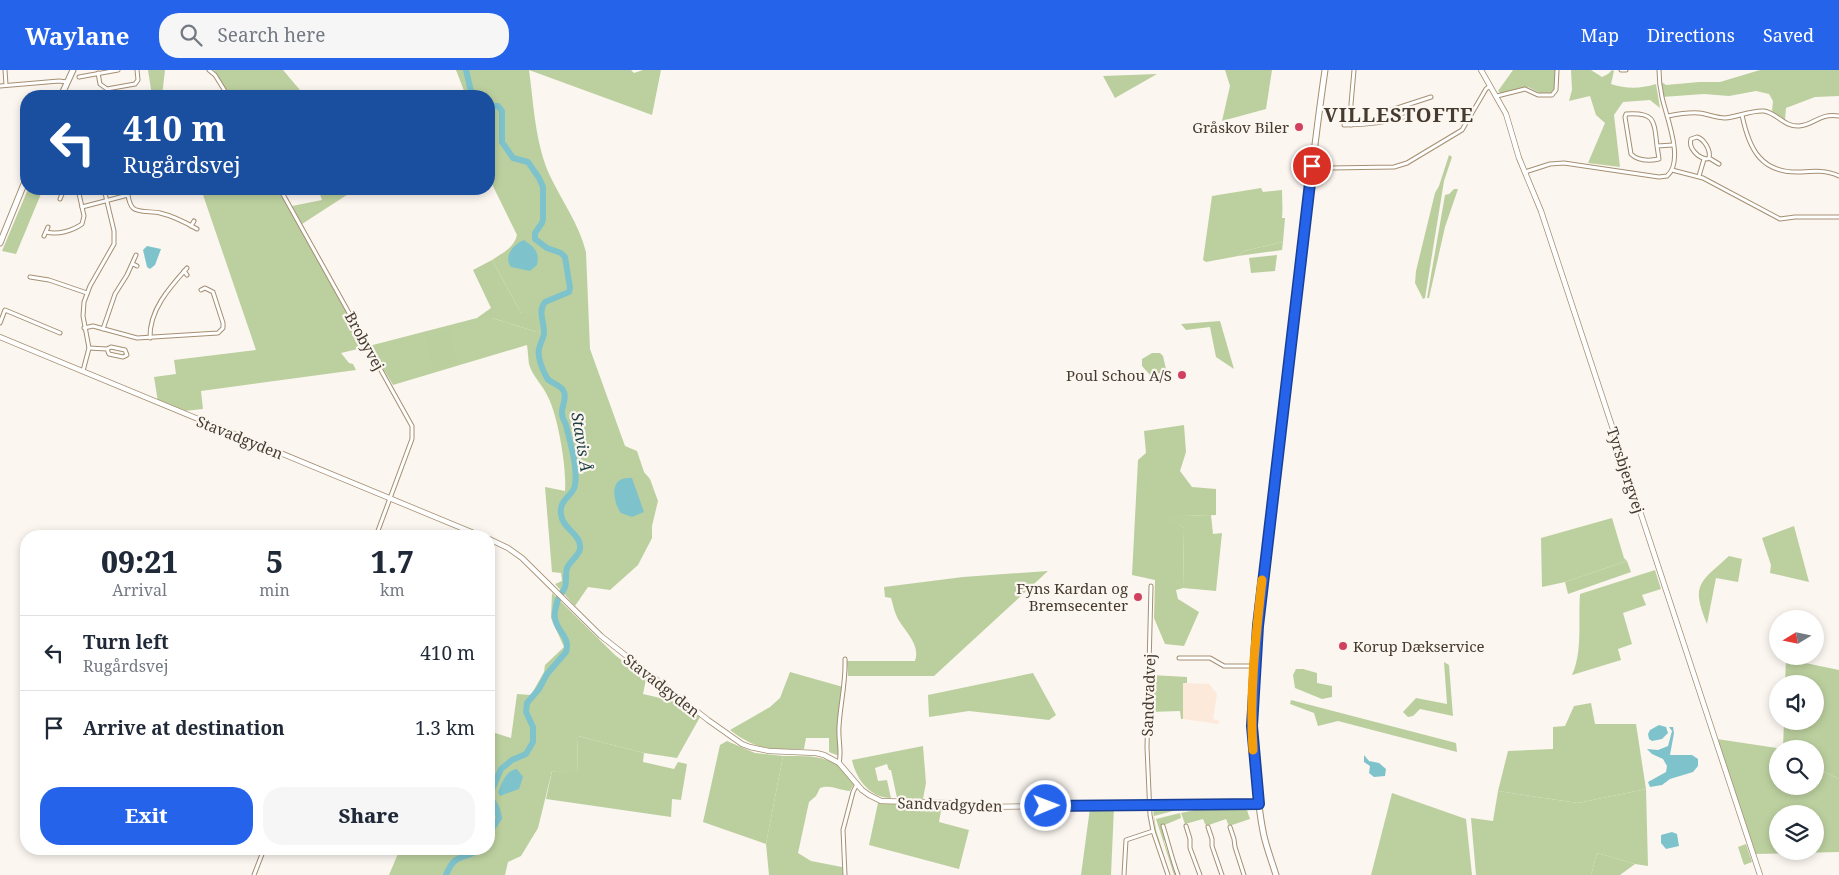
<!DOCTYPE html>
<meta charset="utf-8">
<style>
body{margin:0;font-family:"Noto Serif",serif;background:#f6f6f7;color:#1f2937;height:100vh;display:flex;flex-direction:column;font-size:19px;white-space:nowrap}
*{box-sizing:border-box;margin:0}
p{font-size:16px;color:#747a83}
.icon{flex:none;width:28px;height:28px;fill:none;stroke:currentColor;stroke-width:2;stroke-linecap:round;stroke-linejoin:round}
.map{position:relative;flex:1;overflow:hidden}
.panel{position:absolute;left:20px;top:460px;width:475px;height:325px;display:flex;flex-direction:column;background:#fff;border-radius:20px;box-shadow:0 2px 8px #0003}
.panel>*{flex:none}
.hud{position:absolute;left:20px;top:20px;width:475px;height:105px;border-radius:20px;box-shadow:0 2px 8px #0003;background:#1a4fa0;color:#fff;overflow:hidden}
.needle{width:32px;rotate:260deg}
.tools{position:absolute;left:1769px;top:540px;display:grid;gap:10px}
.tools a{display:grid;place-items:center;width:55px;height:55px;border-radius:50%;background:#fff;box-shadow:0 2px 8px #0003;font-size:25px}
.pin{position:absolute;display:grid;place-items:center;width:42px;height:42px;color:#fff;margin:-21px;border:2px solid #fff;border-radius:50%;box-shadow:0 1px 5px #0007}
.me{position:absolute;width:55px;margin:-28px;rotate:89deg;stroke-linejoin:round;filter:drop-shadow(0 0 4px #0008)}
.turn{display:flex;align-items:center;gap:18px;height:105px;padding:0 20px;font-size:22px}
.turn .icon{width:65px;height:65px;stroke-width:2.5}
.turn b{display:block;font-size:35px;line-height:42px}
.eta{display:flex;justify-content:space-evenly;align-items:center;height:85px;text-align:center}
.eta b{font-size:30px;font-weight:800;line-height:35px}
.cta{display:flex;gap:10px;margin-top:auto;padding:10px 20px}
.cta a{flex:1;height:58px;border-radius:20px;background:#2563eb;color:#fff;font-size:20px;font-weight:800;line-height:58px;text-align:center}
.cta a+a{background:#f6f6f7;color:#1f2937}
ul{padding:0;list-style:none}
li{display:flex;align-items:center;gap:15px;height:75px;padding:0 20px;border-top:1px solid #e0e1e3}
li div{flex:1}
li b{display:block;font-size:19px}
li em{font-style:normal}
header{display:flex;align-items:center;gap:30px;box-sizing:border-box;height:70px;padding:0 25px;background:#2563eb;color:#fff}
header strong{font-size:24px}
nav{display:flex;gap:28px;margin-inline-start:auto;font-size:18px}
.search{width:350px;height:45px;background:#f6f6f7;display:flex;align-items:center;gap:12px;box-sizing:border-box;padding:0 18px;border-radius:20px;color:#747a83;font-size:19px}
.map>svg:first-child{display:block}
</style>
<header>
<strong>Waylane</strong>
<div class="search"><svg class="icon" aria-label="search" viewBox="0 0 24 24"><circle cx="10" cy="10" r="6"/><path d="M15 15l6 6"/></svg>Search here</div>
<nav><a>Map</a><a>Directions</a><a>Saved</a></nav>
</header>
<div class="map">
<svg width="1839" height="805" viewBox="0 0 1839 805">
<rect width="100%" height="100%" fill="#fbf6f0"/>
<polygon fill="#fde9d9" points="1183,613 1209,614 1217,624 1213,649 1219,651 1219,654 1183,649"/>
<g fill="#bcd09f" fill-rule="evenodd">
<polygon points="148,0 165,0 162,26 152,26"/>
<polygon points="214,0 283,0 305,26 230,26"/>
<path d="M456,0h175l3,3 9,-3h18l-9,45 -123,-45c5,36 6,73 21,106 12,25 29,48 36,76l4,97 35,97 12,5 7,21 6,7 8,22 -6,25v12l-14,27 -28,25 -22,-3 -13,19 -20,-22 7,-3 -1,-8 -9,-1 -7,-85 20,4c2,-22 -7,-75 -17,-94 -5,-12 -16,-21 -19,-33 -1,-6 -1,-13 -2,-19l-134,40 -24,-39 108,-28h15l45,14 -16,-19 -29,-53c10,-7 22,-12 25,-25l-28,-57v-82h-23z"/>
<polygon points="1225,0 1272,0 1266,39 1222,51 1230,16"/>
<polygon points="1513,0 1555,0 1556,16 1552,23 1542,24 1528,17 1500,23 1498,21"/>
<path d="M1571,0h20l11,7 6,-3 4,-4 2,1 -3,13c16,5 28,5 45,0l4,24 -10,-8 -27,2 -9,13 6,52 -32,-4 17,-40 -9,-8 -6,-19 -21,5 3,-11z"/>
<polygon points="1760,0 1839,0 1839,26 1815,27 1786,38 1785,50 1772,41 1773,31 1769,24 1756,21 1729,26 1704,24 1662,27 1660,11 1666,15 1699,12 1720,12"/>
<path d="M1261,118l2,4 19,-2c0,9 1,18 0,28h3l-2,24 -39,9 -6,5 -32,6 -3,-2 9,-64z"/>
<polygon points="201,119 278,119 366,277 341,283 349,293 353,294 356,300 201,321 203,339 184,341 158,332 154,307 176,304 174,290 256,280"/>
<polygon points="318,119 356,119 302,154 292,136 322,130"/>
<polygon points="1178,443 1185,446 1211,445 1213,464 1222,463 1216,521 1183,518 1184,458 1169,449"/>
<polygon points="1612,448 1624,488 1627,491 1565,512 1542,517 1541,468"/>
<polygon points="1794,456 1809,512 1770,503 1771,495 1762,468"/>
<path d="M1729,486l13,3 -4,23 -22,-4 -9,46c-17,-41 -6,-42 22,-68z"/>
<path d="M1655,500l6,19 -19,6 4,10 -23,8 9,31 -14,5 3,11 -49,15c11,-24 6,-55 8,-81z"/>
<polygon points="552,523 615,585 646,609 643,624 686,634 700,647 677,688 644,683 578,666 577,706 552,701 538,758 521,786 508,792 505,805 389,805 400,779 489,779 489,661 511,668 517,624 531,625 544,602 545,595 564,577 551,548"/>
<path d="M790,602l53,15 -6,35 2,34 -10,-4v-14h-23l-2,11c-32,0 -47,2 -74,-19l40,-23 10,-9z"/>
<polygon points="1033,603 1056,645 1049,650 969,641 929,647 928,625"/>
<polygon points="1151,605 1187,607 1187,613 1183,613 1183,649 1181,649 1180,641 1150,642"/>
<path d="M1717,669l67,10h-6v37h37v-19l24,12v73l-84,2zM1778,744h37v37h-37z"/>
<path d="M923,676l3,37 -3,16 -26,-1 -6,-28h-2l-2,-6 -12,4 3,13 9,-1 4,18c-21,0 -35,-19 -39,-38z"/>
<path d="M783,686c30,0 54,-2 71,28l-4,7c-11,-1 -20,-7 -30,-3l-4,8 -7,6 -11,51 13,8 31,6 1,8h-74l-3,-31z"/>
<polygon points="1646,719 1648,796 1635,794 1597,783 1591,805 1476,805 1471,748 1493,751 1498,721 1578,733"/>
<polygon points="1392,723 1466,749 1472,805 1371,805"/>
<polygon points="878,733 942,735 939,752 969,760 959,799 869,775"/>
<polygon points="1192,736 1154,746 1156,760 1170,805 1155,761 1153,738 1154,737"/>
<polygon points="1114,737 1111,805 1081,805 1090,738"/>
<polygon points="1195,740 1247,740 1250,749 1229,756 1226,749 1206,756 1203,749 1185,754 1181,743"/>
<polygon points="1180,743 1181,748 1162,756 1166,769 1164,771 1176,805 1174,805 1156,749"/>
<polygon points="1746,774 1752,792 1744,795 1738,777"/>
</g>
<g fill="#bbcf9e">
<polygon points="1157,4 1115,28 1103,6"/>
<polygon points="1449,85 1452,87 1444,111 1425,228 1423,229 1415,213 1416,201 1435,123 1439,116"/>
<polygon points="28,119 43,119 16,184 2,181"/>
<polygon points="1454,119 1458,119 1445,157 1429,228 1427,228 1445,125 1449,124"/>
<polygon points="1283,172 1282,180 1238,186 1244,181"/>
<polygon points="1277,185 1275,201 1251,203 1249,188"/>
<polygon points="492,190 521,243 534,245 537,253 537,262 492,248 477,248 491,238 473,200"/>
<polygon points="1220,251 1234,299 1216,287 1210,257 1186,260 1181,254"/>
<polygon points="452,259 456,293 433,301 425,269 429,266"/>
<polygon points="1152,283 1160,283 1163,286 1166,299 1162,303 1150,305 1142,296 1142,289"/>
<polygon points="1184,355 1186,382 1180,401 1192,417 1216,419 1216,445 1185,446 1178,444 1170,449 1184,458 1183,518 1176,520 1178,529 1199,542 1184,576 1165,574 1154,548 1155,510 1132,505 1138,390 1146,383 1144,361"/>
<polygon points="1627,491 1631,502 1568,524 1565,512"/>
<path d="M1048,501l-114,105h-86l-1,-15h68c6,-17 -11,-30 -18,-44 -3,-6 -4,-13 -6,-19l-6,-1 -1,-10 79,-10z"/>
<polygon points="1786,589 1839,600 1839,709 1815,697 1815,679 1783,678 1784,651 1815,651 1815,614 1785,614"/>
<polygon points="1444,592 1449,595 1453,646 1420,639 1413,646 1408,647 1403,642 1416,628 1447,634"/>
<polygon points="1296,599 1303,599 1317,603 1317,613 1332,616 1332,627 1322,629 1295,618 1293,605"/>
<polygon points="1291,630 1456,673 1457,682 1338,651 1318,656 1314,643 1290,634"/>
<polygon points="1591,633 1595,654 1636,654 1646,719 1578,733 1498,721 1508,681 1553,679 1553,657 1565,656 1574,636"/>
<polygon points="578,666 644,683 643,692 674,699 678,692 687,694 681,730 672,729 671,747 546,729 552,701 577,705"/>
<polygon points="727,671 755,683 783,686 766,774 703,752 720,675"/>
<polygon points="1597,783 1635,794 1620,805 1591,805"/>
</g>
<g fill="#7ec3cc">
<path d="M524,170c10,7 16,11 13,25l-7,6 -19,-4c-8,-10 2,-23 13,-27z"/>
<polygon points="147,176 161,179 155,195 150,199 147,197 143,180"/>
<path d="M632,408l12,34 -12,5 -11,-4c-6,-7 -11,-27 -1,-33 3,-2 8,-2 12,-2z"/>
<polygon points="1659,655 1666,657 1668,663 1662,669 1652,671 1649,669 1648,664 1650,660"/>
<polygon points="1669,657 1673,657 1674,663 1670,685 1692,685 1698,689 1698,696 1693,702 1670,709 1662,715 1650,717 1648,712 1666,702 1667,696 1663,689 1652,684 1647,679 1658,680 1668,676 1672,661"/>
<polygon points="1364,685 1369,691 1379,693 1386,699 1385,706 1374,707 1369,703 1370,696 1364,692"/>
<path d="M517,699l6,8 -4,12 -19,7 -2,-4c4,-9 8,-22 19,-23z"/>
<polygon points="1672,762 1677,764 1679,776 1666,779 1661,773 1661,765"/>
</g>
<g fill="none" stroke-linecap="round" stroke-linejoin="round">
<g stroke="#7ec3cc" stroke-width="6">
<polyline points="466,0 471,21 473,26"/>
<path d="M489,36h9l4,5v31l11,16 15,4 11,16 4,9v32l-1,4 -7,10v6l12,9 14,5 4,4 5,31 -1,4 -24,10c-8,10 0,21 -1,32 -1,5 -4,10 -5,15 -2,8 4,22 8,29 4,6 14,6 17,14 3,8 -3,15 -2,22 0,4 3,8 4,11 4,18 12,41 9,60 -2,12 -16,13 -14,29 1,15 21,20 19,35 -2,8 -10,12 -13,19 -2,6 0,13 -2,19 -3,8 -8,9 -9,20 -1,3 -2,7 -1,11 1,13 16,19 11,34l-19,22 -8,15 -12,14 -1,9 7,15v15l-7,12 -14,6 -11,9 -10,23v6l6,11 2,9 -10,16"/>
<path d="M446,805c10,-24 17,-14 34,-26"/>
</g>
<g stroke="#a58f72" stroke-width="5">
<g id="minor">
<polyline points="5,0 6,15"/>
<polyline points="209,0 215,5 228,26"/>
<polyline points="1621,0 1626,0"/>
<polyline points="98,3 100,14 107,19 135,14 138,10 137,0"/>
<polyline points="79,7 118,0"/>
<polyline points="0,16 59,11 67,12"/>
<polyline points="1497,26 1525,19 1538,25 1552,25 1556,20 1557,0"/>
<path d="M1742,45c7,34 19,59 59,57 13,-1 26,-2 38,4"/>
<path d="M1668,46c10,-2 20,-4 31,-3 9,1 17,5 26,5 13,-1 26,-8 39,-7 13,2 20,16 35,15 15,-1 20,-13 40,-10"/>
<polyline points="1390,50 1388,41 1431,27"/>
<path d="M1344,55c23,0 43,-2 64,-9l-3,-10"/>
<polyline points="1351,55 1351,34 1354,0"/>
<path d="M1657,76l2,13c-10,2 -21,2 -28,-5l-6,-37 1,-3c29,-2 28,6 31,32l16,-1"/>
<path d="M1709,88l-2,1c-9,-1 -19,-11 -16,-20l6,-2c7,2 14,13 12,21l10,6"/>
<polyline points="1330,98 1394,97 1407,93 1462,60 1486,19 1490,16"/>
<polyline points="1672,100 1703,108 1780,149 1795,147 1839,147"/>
<path d="M1525,102l25,-8 14,-1 95,14 8,-1c18,-15 -1,-60 -5,-79 -2,-9 -3,-18 -3,-27"/>
<polyline points="1699,106 1704,89"/>
<path d="M127,119c1,5 1,14 6,19 5,5 19,3 27,5 13,3 25,9 37,16"/>
<polyline points="178,119 181,119"/>
<polyline points="280,119 412,356 412,369 376,466"/>
<polyline points="60,129 64,119"/>
<polyline points="82,137 128,125"/>
<polyline points="191,156 194,151"/>
<path d="M46,162c12,3 26,-1 36,-8l2,-8 -6,-27"/>
<polyline points="44,166 48,157"/>
<polyline points="133,194 137,196"/>
<polyline points="184,201 187,205"/>
<polyline points="30,207 49,210 87,223"/>
<polyline points="0,253 5,240 60,263"/>
<polyline points="84,258 93,256 137,268 218,263 223,258 223,253 213,222 205,218 201,220"/>
<polyline points="103,259 115,224 127,205 136,185"/>
<path d="M150,268c-1,-28 20,-51 37,-70"/>
<polyline points="89,278 107,279 109,284 123,287 127,285 125,280 111,277 107,279"/>
<polyline points="83,301 89,278 83,246 84,232 90,216 114,174 114,161 104,119"/>
<polyline points="1151,516 1147,677 1150,745 1153,761 1168,805"/>
<polyline points="1179,588 1210,588 1224,596 1254,596"/>
<path d="M839,693c3,-12 -1,-23 0,-36 1,-22 7,-44 6,-68"/>
<path d="M1163,756c5,16 9,33 15,49"/>
<polyline points="1186,756 1190,769 1190,778 1200,805"/>
<polyline points="1208,757 1212,769 1212,776 1222,805"/>
<polyline points="1230,757 1234,769 1235,777 1244,805"/>
<polyline points="254,805 264,779"/>
<polyline points="845,805 843,760 853,722 857,714"/>
<polyline points="1124,805 1126,770 1153,761"/>
</g>
</g>
<g stroke="#a58f72" stroke-width="6">
<g id="tertiary">
<polyline points="1481,0 1506,44 1519,88 1541,141 1760,805"/>
<polyline points="0,267 481,466"/>
<polyline points="489,469 508,478 522,488 601,566 708,650 742,674 750,677 769,681 816,683 824,685 839,693 862,720 869,725 881,731 949,733 979,737 1259,734"/>
</g>
</g>
<g stroke="#a58f72" stroke-width="7">
<g id="secondary">
<polyline points="61,26 73,0"/>
<polyline points="0,173 26,109"/>
<path d="M1276,805c-4,-13 -9,-26 -12,-39 -4,-18 -6,-38 -8,-56 -12,-120 12,-239 26,-358 15,-117 26,-235 43,-352"/>
</g>
</g>
<use href="#minor" stroke="#fff" stroke-width="3"/>
<use href="#tertiary" stroke="#fff" stroke-width="4.5"/>
<use href="#secondary" stroke="#fff" stroke-width="5"/>
</g>
<g fill="none" stroke-linecap="round" stroke-linejoin="round">
<g stroke="#184099" stroke-width="12">
<polyline id="route" points="1046,736 1259,734 1252,656 1258,556 1312,96"/>
</g>
<use href="#route" stroke="#2563eb" stroke-width="9"/>
<path stroke="#f59e0b" stroke-width="9" d="M1253,680c-4,-57 3,-115 9,-170"/>
</g>
<g fill="#d1415f" stroke="#fbf6f0" stroke-width="2">
<circle cx="1299" cy="57" r="5"/>
<circle cx="1182" cy="305" r="5"/>
<circle cx="1138" cy="527" r="5"/>
<circle cx="1343" cy="576" r="5"/>
</g>
<g text-anchor="middle" dominant-baseline="central" stroke-width="4.5" stroke-linejoin="round" paint-order="stroke">
<g font-size="15" fill="#453b2f" stroke="#fbf6f0" text-anchor="end">
<text x="1289" y="57">Gråskov Biler</text>
<text x="1172" y="305">Poul Schou A/S</text>
<text x="1128" y="518">Fyns Kardan og<tspan x="1128" dy="17">Bremsecenter</tspan></text>
<text x="1353" y="576" text-anchor="start">Korup Dækservice</text>
</g>
<g font-size="15" fill="#453b2f" stroke="#fbf6f0">
<text transform="translate(365 271) rotate(61)">Brobyvej</text>
<text transform="translate(240 367) rotate(22)">Stavadgyden</text>
<text transform="translate(1626 400) rotate(72)">Tyrsbjergvej</text>
<text transform="translate(662 615) rotate(38)">Stavadgyden</text>
<text transform="translate(1148 625) rotate(-88)">Sandvadvej</text>
<text transform="translate(950 734) rotate(2)">Sandvadgyden</text>
</g>
<g font-size="16" font-style="italic" fill="#193b3f" stroke="#fbf6f0">
<text transform="translate(582 372) rotate(81)">Stavis Å</text>
</g>
<g font-size="20" font-weight="bold" letter-spacing="1" fill="#453b2f" stroke="#fbf6f0">
<text x="1399" y="44">VILLESTOFTE</text>
</g>
</g>
</svg>
<div class="tools">
<a><svg class="needle" viewBox="-14 -14 28 28"><path d="M0-13l5 13h-10z" fill="#e53935"/><path d="M0 13l5-13h-10z" fill="#747a83"/></svg></a>
<a><svg class="icon" aria-label="sound" viewBox="0 0 24 24"><path d="M4 9h4l5-4v14l-5-4H4zM17 9q2 3 0 6"/></svg></a>
<a><svg class="icon" aria-label="search" viewBox="0 0 24 24"><circle cx="10" cy="10" r="6"/><path d="M15 15l6 6"/></svg></a>
<a><svg class="icon" aria-label="layers" viewBox="0 0 24 24"><path d="M12 4l9 5-9 5-9-5zM3 14l9 5 9-5"/></svg></a>
</div>
<div class="pin" style="left:1312px;top:96px;background:#d93025"><svg class="icon" aria-label="arrive" viewBox="0 0 24 24"><path d="M6 21V4h12l-3 4 3 4H6"/></svg></div>
<svg class="me" style="left:1046px;top:736px" viewBox="-20 -20 40 40"><circle r="17" fill="#2563eb" stroke="#fff" stroke-width="3"/><path d="M0-11L8 9 0 5-8 9z" fill="#fff"/></svg>
<div class="hud">
<div class="turn"><svg class="icon" aria-label="left" viewBox="0 0 24 24"><path d="M17 20v-9H6M10 6l-5 5 5 5"/></svg><div><b>410 m</b>Rugårdsvej</div></div>
</div>
<section class="panel">
<div class="eta">
<div><b>09:21</b><p>Arrival</p></div>
<div><b>5</b><p>min</p></div>
<div><b>1.7</b><p>km</p></div>
</div>
<ul>
<li><svg class="icon" aria-label="left" viewBox="0 0 24 24"><path d="M17 20v-9H6M10 6l-5 5 5 5"/></svg><div><b>Turn left</b><p>Rugårdsvej</p></div><em>410 m</em></li>
<li><svg class="icon" aria-label="arrive" viewBox="0 0 24 24"><path d="M6 21V4h12l-3 4 3 4H6"/></svg><div><b>Arrive at destination</b></div><em>1.3 km</em></li>
</ul>
<div class="cta"><a>Exit</a><a>Share</a></div>
</section>
</div>
